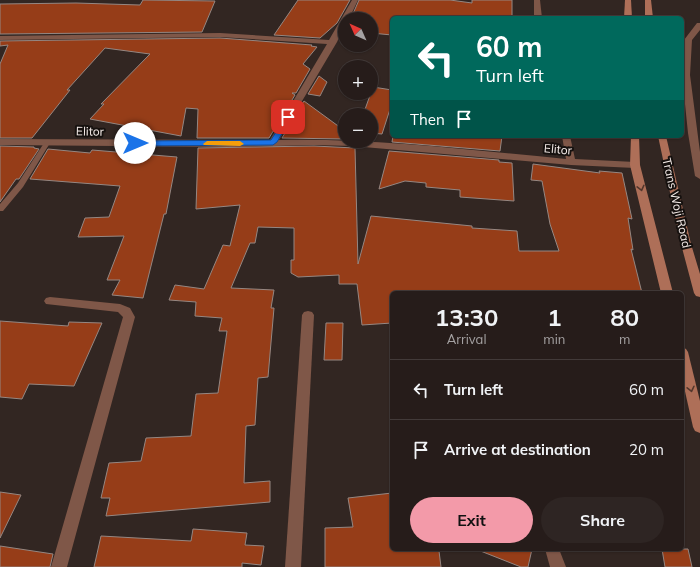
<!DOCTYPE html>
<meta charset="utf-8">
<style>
body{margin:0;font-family:Mulish,sans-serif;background:#2e2523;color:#f1f3f6;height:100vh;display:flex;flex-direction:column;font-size:15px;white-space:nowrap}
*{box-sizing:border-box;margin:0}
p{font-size:13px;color:#a4a1a2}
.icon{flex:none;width:22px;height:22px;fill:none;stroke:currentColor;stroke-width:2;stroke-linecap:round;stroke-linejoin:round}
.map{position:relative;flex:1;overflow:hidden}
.side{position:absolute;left:390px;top:291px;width:294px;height:260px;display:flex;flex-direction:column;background:#261c1a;border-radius:6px;box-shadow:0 1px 3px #0004,0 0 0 1px #423a39}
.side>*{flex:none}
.guide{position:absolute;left:390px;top:16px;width:294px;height:122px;border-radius:6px;box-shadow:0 1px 3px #0004,0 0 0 1px #423a39;background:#00695c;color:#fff;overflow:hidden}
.needle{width:26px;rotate:315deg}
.controls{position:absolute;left:338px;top:12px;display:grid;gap:8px}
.controls a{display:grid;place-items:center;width:40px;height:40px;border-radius:50%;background:#261c1a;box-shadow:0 1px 3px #0004,0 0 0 1px #423a39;font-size:20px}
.pin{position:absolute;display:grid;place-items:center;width:34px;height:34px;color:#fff;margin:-17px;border-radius:8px;box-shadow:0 2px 6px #0006}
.me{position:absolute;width:44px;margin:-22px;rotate:90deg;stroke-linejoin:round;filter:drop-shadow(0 0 3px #0008)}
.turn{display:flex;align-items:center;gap:14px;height:84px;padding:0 20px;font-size:18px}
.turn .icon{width:52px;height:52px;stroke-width:2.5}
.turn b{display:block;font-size:28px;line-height:34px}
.then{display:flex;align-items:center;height:38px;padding:0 20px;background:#0003;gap:8px;font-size:15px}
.eta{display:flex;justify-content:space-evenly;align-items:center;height:68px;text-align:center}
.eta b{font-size:24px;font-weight:700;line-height:28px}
.cta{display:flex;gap:8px;margin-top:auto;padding:8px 20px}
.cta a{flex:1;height:46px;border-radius:24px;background:#f39aa9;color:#111;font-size:16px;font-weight:700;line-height:46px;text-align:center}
.cta a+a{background:#2e2523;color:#f1f3f6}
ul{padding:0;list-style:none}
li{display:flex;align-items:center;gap:12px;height:60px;padding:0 20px;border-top:1px solid #423a39}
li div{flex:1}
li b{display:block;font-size:15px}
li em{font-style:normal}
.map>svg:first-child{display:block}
</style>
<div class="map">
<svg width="700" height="567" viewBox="0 0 700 567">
<rect width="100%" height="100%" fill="#322622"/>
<g fill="#963d18" stroke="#958782">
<polygon points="143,0 215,1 202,32 0,34 0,4 76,3 140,5"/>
<polygon points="298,0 350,0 337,23 320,38 274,35"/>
<polygon points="359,0 450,0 472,3 472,0 512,0 512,18 392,18 392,35 371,33 371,17 352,16"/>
<polygon points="220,38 312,45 311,46 317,47 303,64 310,69 296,93 292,93 295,95 269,138 197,138 198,109 186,108 181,136 90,119 104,104 101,104 150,54 105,48 67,90 70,90 32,138 0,138 0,64 8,45 0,46 0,41"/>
<polygon points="319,76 327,82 320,96 308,94"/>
<polygon points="373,87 392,90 392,103 382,134 371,133 371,115 363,115"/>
<polygon points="304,101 345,131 345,139 282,138"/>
<polygon points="393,136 502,136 500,151 392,142"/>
<polygon points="0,146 34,147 34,148 39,149 19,179 16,179 0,202"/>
<polygon points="314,146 355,148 358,264 371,216 472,226 472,228 517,231 519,251 559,251 550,224 542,181 531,180 533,164 600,173 599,171 622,173 632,219 628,218 633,250 631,249 642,293 392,293 392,323 362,325 357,284 339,284 339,275 298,277 291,273 291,260 294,260 294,228 258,227 255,243 250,243 231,288 274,290 271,308 274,308 268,377 258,378 255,425 246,426 244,483 270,481 270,502 106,516 110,498 101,498 109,463 141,461 146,438 191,436 196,394 218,393 227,331 219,331 222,318 195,316 196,302 169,300 175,285 204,289 223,245 230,246 240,205 196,209 198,148"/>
<polygon points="48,149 90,153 92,150 177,157 166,214 164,214 143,298 112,295 120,280 107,280 124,236 78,237 85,218 109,217 120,186 30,179"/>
<polygon points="389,151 499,160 499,162 512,163 514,201 460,197 460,190 426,187 426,183 405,181 379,189"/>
<polygon points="0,321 68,326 69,322 102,323 74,386 29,384 22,399 0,397"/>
<polygon points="326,323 343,323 342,360 324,360"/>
<polygon points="0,492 21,495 0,538"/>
<polygon points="392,493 392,549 426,549 426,551 439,551 441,567 325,567 325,528 353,527 348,498"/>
<polygon points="193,529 247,533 245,545 264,546 261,565 242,563 242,567 94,567 101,536 191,541"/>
<polygon points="0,546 53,554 50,567 0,567"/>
<polygon points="478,549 532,549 528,567 521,567 478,550"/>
<polygon points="662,549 688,549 692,567 665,567"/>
</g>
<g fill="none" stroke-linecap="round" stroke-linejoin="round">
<polygon fill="#7f5748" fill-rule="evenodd" points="47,141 50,143 23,187 3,211 0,211 0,204 18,183 44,143"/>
<g fill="#7f5748" fill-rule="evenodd">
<path d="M352,0h6l-9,19h-4v6l-8,17 -58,98c95,-2 191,10 287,19l-4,-23h8l5,23 60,3 5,3 -5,3 -64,-3 -219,-19 -38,-1 -81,2 -233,-2v-6l270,1 57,-96 -107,-7 -220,3v-4l220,-3 109,7z"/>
<polygon points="534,0 540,0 542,18 534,18"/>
<polygon points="697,23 700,23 700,30 692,40 690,75 700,152 700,179 695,176 688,133 682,75 684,40"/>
<polygon points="50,297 120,304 130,308 135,317 67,567 51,567 123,317 118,312 46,304 44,301 46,298"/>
<polygon points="308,311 312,312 314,315 301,567 285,567 302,315 304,312"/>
<polygon points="545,549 559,549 566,567 550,567"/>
</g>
<g fill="#ae6f58" fill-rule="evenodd">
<polygon points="625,0 631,0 632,18 624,18"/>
<polygon points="645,0 651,0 653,18 645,18"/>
<polygon points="631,136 639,136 640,165 673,293 661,293 630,165"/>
<polygon points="658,136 666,136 691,244 700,274 700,297 696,296 694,293 681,244"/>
<polygon points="682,347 686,349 688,352 700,401 700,433 695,431 693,427 682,378"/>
</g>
</g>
<defs><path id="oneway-chevron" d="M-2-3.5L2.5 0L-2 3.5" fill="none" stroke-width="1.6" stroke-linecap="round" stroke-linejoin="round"/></defs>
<g stroke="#53372c">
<use href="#oneway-chevron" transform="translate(641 188) rotate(76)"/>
<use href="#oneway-chevron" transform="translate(691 389) rotate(77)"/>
</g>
<polygon fill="#1a73e8" stroke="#114b97" points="288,115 292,117 277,142 273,145 135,146 132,143 135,141 271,140 286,116"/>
<polygon fill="#f59e0b" points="207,141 240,141 244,144 240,146 204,145 203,144"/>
<g text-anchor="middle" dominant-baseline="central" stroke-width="4" stroke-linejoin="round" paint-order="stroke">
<g font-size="12" fill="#f7eeeb" stroke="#16110f">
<text transform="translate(90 131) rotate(1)">Elitor</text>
<text transform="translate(558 149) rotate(5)">Elitor</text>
<text transform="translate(677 203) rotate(77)">Trans Woji Road</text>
</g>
</g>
</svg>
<div class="controls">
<a><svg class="needle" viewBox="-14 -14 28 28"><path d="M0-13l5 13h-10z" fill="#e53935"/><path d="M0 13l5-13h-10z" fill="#a4a1a2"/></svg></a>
<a>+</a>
<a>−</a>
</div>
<div class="pin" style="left:288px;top:117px;background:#d93025"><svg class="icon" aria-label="arrive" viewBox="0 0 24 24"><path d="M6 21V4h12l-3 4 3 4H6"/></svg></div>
<svg class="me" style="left:135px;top:143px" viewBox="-20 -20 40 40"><circle r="19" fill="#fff"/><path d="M0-13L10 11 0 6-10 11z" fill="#1a73e8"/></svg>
<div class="guide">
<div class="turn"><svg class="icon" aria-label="left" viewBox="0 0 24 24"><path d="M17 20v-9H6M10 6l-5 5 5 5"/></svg><div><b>60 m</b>Turn left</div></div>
<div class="then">Then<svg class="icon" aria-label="arrive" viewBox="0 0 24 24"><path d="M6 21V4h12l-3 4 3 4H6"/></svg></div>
</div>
<section class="side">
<div class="eta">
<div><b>13:30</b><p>Arrival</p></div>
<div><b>1</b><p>min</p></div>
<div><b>80</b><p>m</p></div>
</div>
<ul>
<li><svg class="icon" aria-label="left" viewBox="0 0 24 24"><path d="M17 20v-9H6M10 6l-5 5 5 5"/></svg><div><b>Turn left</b></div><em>60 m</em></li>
<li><svg class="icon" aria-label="arrive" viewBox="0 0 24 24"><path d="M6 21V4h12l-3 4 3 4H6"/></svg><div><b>Arrive at destination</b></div><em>20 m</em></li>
</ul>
<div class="cta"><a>Exit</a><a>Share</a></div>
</section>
</div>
